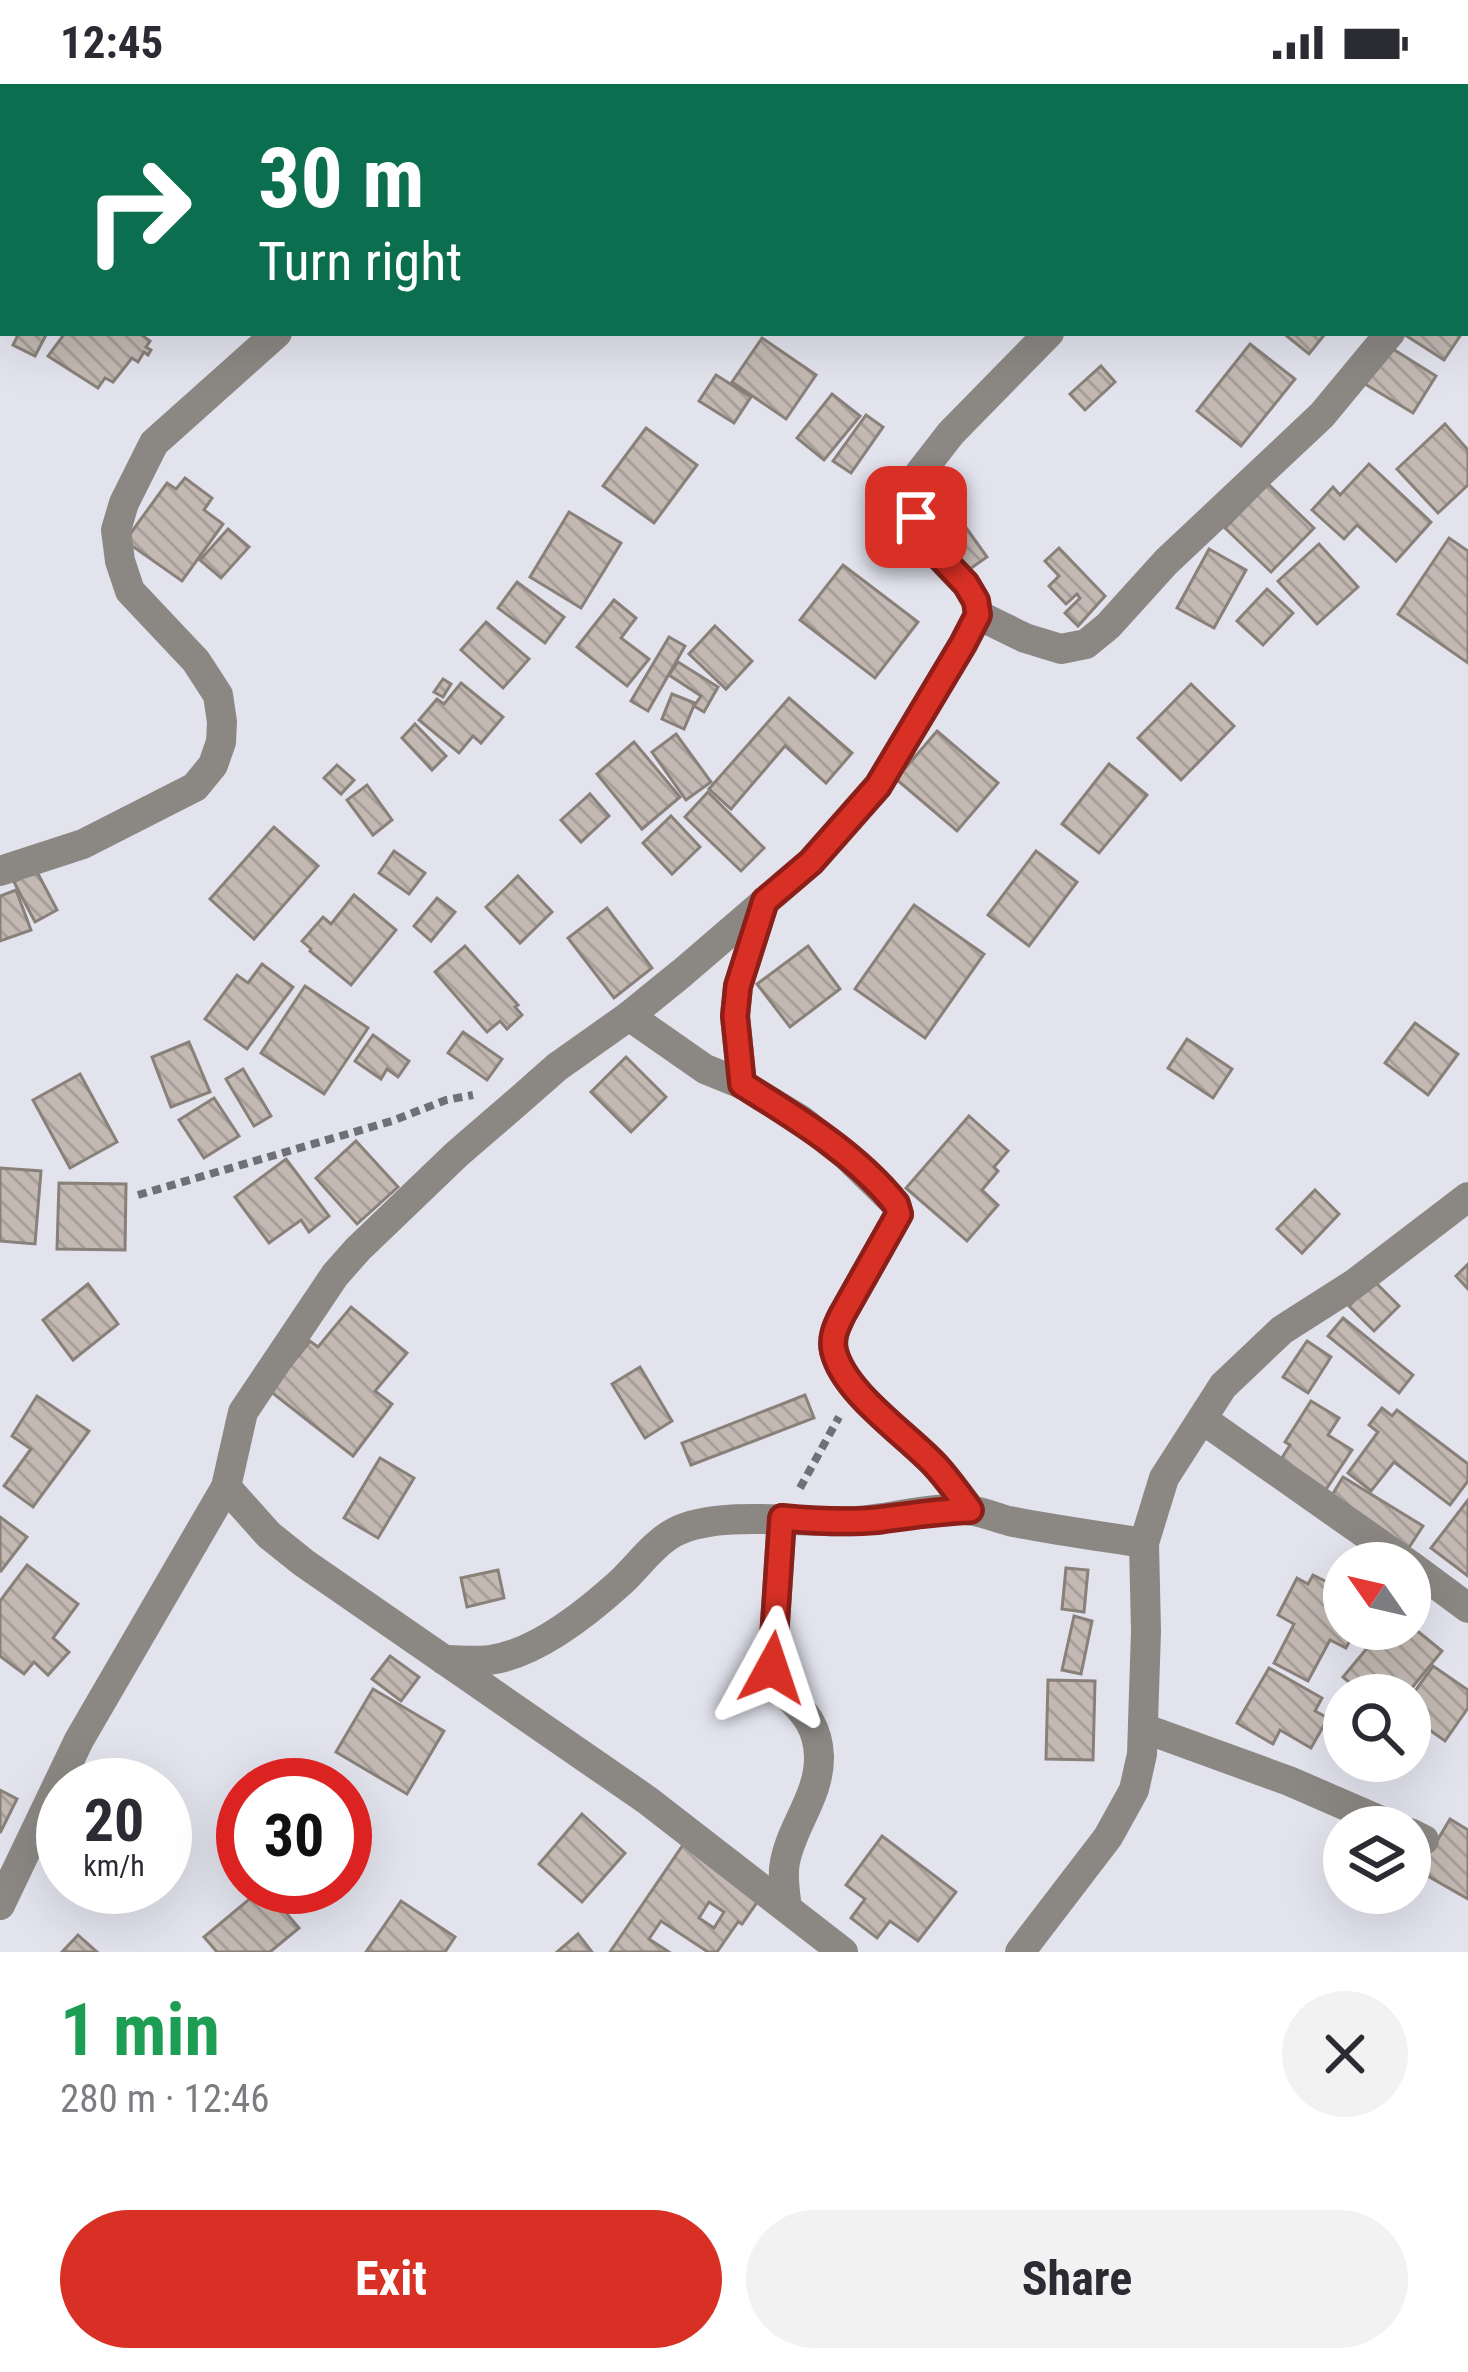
<!DOCTYPE html>
<meta charset="utf-8">
<style>
body{margin:0;font-family:"Roboto Condensed",sans-serif;background:#f2f2f3;color:#2b2b33;height:100vh;display:flex;flex-direction:column;font-size:45px;white-space:nowrap}
*{box-sizing:border-box;margin:0}
p{font-size:39px;color:#7c7c81}
.icon{flex:none;width:66px;height:66px;fill:none;stroke:currentColor;stroke-width:2;stroke-linecap:round;stroke-linejoin:round}
.map{position:relative;height:1868px;overflow:hidden}
.side{display:flex;flex-direction:column;background:#fff;flex:1}
.side>*{flex:none}
.guide{position:absolute;left:0px;top:0px;width:1470px;height:252px;box-shadow:0 12px 48px #0002;background:#0b6e4f;color:#fff;overflow:hidden}
.needle{width:78px;rotate:304deg}
.buttons{position:absolute;left:1323px;top:1458px;display:grid;gap:24px}
.buttons a{display:grid;place-items:center;width:108px;height:108px;border-radius:50%;background:#fff;box-shadow:0 12px 48px #0002;font-size:60px}
.speed{position:absolute;left:36px;top:1674px;display:flex;gap:24px;font-size:60px;font-weight:700;text-align:center}
.speed>*{display:grid;place-content:center;width:156px;height:156px;border-radius:50%;background:#fff;box-shadow:0 12px 48px #0002;line-height:1}
.speed small{font-size:30px;font-weight:400}
.speed .limit{border:18px solid #d22;background:#fff;color:#111}
.pin{position:absolute;display:grid;place-items:center;width:102px;height:102px;color:#fff;margin:-51px;border-radius:24px;box-shadow:0 6px 18px #0006}
.me{position:absolute;width:132px;margin:-66px;rotate:5deg;stroke-linejoin:round;filter:drop-shadow(0 0 9px #0008)}
.turn{display:flex;align-items:center;gap:42px;height:252px;padding:0 60px;font-size:54px}
.turn .icon{width:156px;height:156px;stroke-width:2.5}
.turn b{display:block;font-size:84px;line-height:102px}
.round{display:grid;place-items:center;flex:none;width:126px;height:126px;border-radius:63px;background:#f2f2f3}
.summary{display:flex;align-items:center;justify-content:space-between;height:204px;padding:0 60px}
h1{font-size:72px;font-weight:700;line-height:90px;color:#1e9e55}
.cta{display:flex;gap:24px;margin-top:auto;padding:24px 60px}
.cta a{flex:1;height:138px;border-radius:72px;background:#d93025;color:#fff;font-size:48px;font-weight:700;line-height:138px;text-align:center}
.cta a+a{background:#f2f2f3;color:#2b2b33}
.status{display:flex;justify-content:space-between;align-items:center;height:84px;padding:0 60px;background:#fff;direction:ltr}
.status svg{height:33px;fill:currentColor}
.map>svg:first-child{display:block}
</style>
<div class="status"><b>12:45</b><svg viewBox="0 0 49 12"><path d="M0 12V9h3v3zM5 12V6h3v6zM10 12V3h3v9zM15 12V0h3v12zM26 1h20v11H26zM47 4h2v5h-2z"/></svg></div>
<div class="map">
<svg width="1468" height="1868" viewBox="0 0 1468 1868">
<defs>
<pattern id="building-back-hatch" width="6" height="6" patternUnits="userSpaceOnUse" patternTransform="scale(3)"><rect width="6" height="6" fill="#c3b9b2"/><path d="M-1 5l2 2M0 0l6 6M5-1l2 2" fill="none" stroke="#a69e98"/></pattern>
</defs>
<rect width="100%" height="100%" fill="#e3e3ee"/>
<g fill="url(#building-back-hatch)" stroke="#898079" stroke-width="3" fill-rule="evenodd">
<polygon points="216,0 293,0 291,3 214,3"/>
<polygon points="700,0 750,0 754,3 697,3"/>
<polygon points="19,249 47,249 35,272 13,261"/>
<polygon points="65,249 139,249 150,257 146,263 151,266 148,271 144,268 138,278 132,274 113,298 105,294 98,304 48,272"/>
<polygon points="1283,249 1323,249 1325,250 1309,270"/>
<polygon points="1402,249 1462,249 1444,276"/>
<polygon points="762,254 816,291 786,335 732,298"/>
<polygon points="1250,260 1295,295 1241,362 1197,327"/>
<polygon points="1388,262 1436,292 1413,329 1365,300"/>
<polygon points="1101,282 1115,298 1085,326 1070,310"/>
<polygon points="716,291 751,313 734,339 699,317"/>
<polygon points="832,310 860,332 824,376 797,354"/>
<polygon points="866,331 883,343 851,389 833,377"/>
<polygon points="1445,340 1468,366 1468,401 1438,429 1397,385"/>
<polygon points="646,344 697,381 654,439 603,402"/>
<polygon points="1369,380 1431,438 1396,477 1357,441 1344,455 1312,426 1333,403 1340,411"/>
<polygon points="185,394 212,414 204,426 223,440 182,497 125,457 167,399 176,405"/>
<polygon points="1268,400 1314,444 1271,488 1225,444"/>
<polygon points="569,428 621,459 581,524 530,493"/>
<polygon points="964,441 987,473 967,487 945,454"/>
<polygon points="228,445 249,463 221,494 200,476"/>
<polygon points="1449,454 1468,467 1468,579 1398,530"/>
<polygon points="1319,460 1358,503 1317,540 1278,497"/>
<polygon points="1059,464 1105,512 1078,542 1065,529 1080,514 1077,510 1066,520 1049,502 1059,492 1045,477"/>
<polygon points="1209,465 1246,486 1214,544 1177,524"/>
<polygon points="843,481 918,538 875,594 800,536"/>
<polygon points="517,498 564,533 545,559 498,524"/>
<polygon points="1267,505 1293,529 1263,561 1237,537"/>
<polygon points="614,516 636,534 621,554 649,575 627,602 577,563"/>
<polygon points="486,538 529,575 503,604 461,566"/>
<polygon points="715,542 752,577 726,605 689,570"/>
<polygon points="669,553 685,562 648,627 631,617"/>
<polygon points="678,578 718,603 704,628 694,622 701,612 669,591"/>
<polygon points="443,595 451,600 443,613 434,608"/>
<polygon points="461,599 503,633 481,659 473,652 459,669 419,636 437,615 444,620"/>
<polygon points="1191,600 1234,642 1181,696 1138,654"/>
<polygon points="672,610 695,619 684,645 662,635"/>
<polygon points="789,614 852,669 826,699 785,662 731,725 709,705"/>
<polygon points="415,640 446,672 432,686 402,654"/>
<polygon points="937,647 998,699 957,747 896,695"/>
<polygon points="676,650 711,698 686,716 652,668"/>
<polygon points="634,658 680,713 642,745 597,690"/>
<polygon points="1109,680 1147,711 1099,769 1062,740"/>
<polygon points="337,681 354,696 341,710 324,694"/>
<polygon points="367,701 392,736 373,751 347,716"/>
<polygon points="708,708 764,764 741,787 685,733"/>
<polygon points="590,710 609,732 581,758 561,736"/>
<polygon points="671,732 700,763 672,790 643,759"/>
<polygon points="274,743 318,782 254,855 210,815"/>
<polygon points="394,767 425,789 409,810 379,789"/>
<polygon points="1036,767 1077,798 1029,862 988,831"/>
<polygon points="36,786 57,826 35,838 14,798"/>
<polygon points="518,792 552,828 520,859 486,823"/>
<polygon points="16,806 31,846 0,857 0,812"/>
<polygon points="354,811 396,846 351,901 310,867 311,865 302,857 323,833 331,840"/>
<polygon points="437,814 455,828 431,857 414,842"/>
<polygon points="914,821 984,870 925,954 855,905"/>
<polygon points="607,824 652,884 614,914 568,854"/>
<polygon points="465,862 518,921 515,923 522,931 507,945 500,937 487,948 435,888"/>
<polygon points="808,862 840,905 790,943 757,900"/>
<polygon points="262,880 293,903 247,965 205,935 237,891 248,899"/>
<polygon points="305,902 368,944 324,1010 261,969"/>
<polygon points="1415,939 1458,970 1428,1011 1385,979"/>
<polygon points="463,948 502,975 487,996 448,969"/>
<polygon points="373,951 409,977 398,993 387,985 381,995 355,977"/>
<polygon points="1187,955 1232,985 1213,1014 1168,984"/>
<polygon points="189,958 210,1008 171,1023 152,973"/>
<polygon points="626,973 666,1013 631,1048 591,1008"/>
<polygon points="243,985 271,1032 254,1042 226,995"/>
<polygon points="80,990 117,1058 70,1084 33,1016"/>
<polygon points="214,1014 239,1052 204,1074 179,1036"/>
<polygon points="969,1032 1008,1067 994,1083 998,1087 982,1106 998,1121 967,1157 906,1104"/>
<polygon points="356,1057 398,1103 357,1140 316,1094"/>
<polygon points="286,1075 329,1132 309,1148 301,1136 269,1159 235,1113"/>
<polygon points="0,1084 41,1087 35,1160 0,1157"/>
<polygon points="59,1099 126,1100 125,1166 57,1165"/>
<polygon points="1315,1106 1339,1130 1302,1169 1277,1145"/>
<polygon points="1468,1180 1468,1205 1456,1192"/>
<polygon points="1374,1197 1399,1222 1374,1247 1349,1222"/>
<polygon points="88,1200 118,1240 73,1276 43,1236"/>
<polygon points="351,1223 407,1269 375,1307 392,1320 353,1372 270,1307 310,1257 318,1263"/>
<polygon points="1343,1234 1413,1291 1399,1309 1328,1252"/>
<polygon points="1307,1257 1331,1273 1308,1309 1283,1293"/>
<polygon points="640,1283 672,1337 645,1354 612,1300"/>
<polygon points="805,1311 814,1334 691,1381 682,1359"/>
<polygon points="37,1312 89,1347 33,1423 4,1402 31,1365 12,1352"/>
<polygon points="1311,1317 1339,1334 1328,1351 1352,1366 1323,1410 1277,1382 1290,1361 1285,1358"/>
<polygon points="1382,1324 1392,1332 1397,1326 1468,1380 1468,1397 1450,1421 1394,1378 1371,1407 1348,1389 1378,1348 1369,1341"/>
<polygon points="380,1374 414,1394 378,1454 344,1434"/>
<polygon points="1343,1393 1423,1442 1408,1465 1329,1416"/>
<polygon points="1468,1416 1468,1492 1431,1464"/>
<polygon points="0,1433 27,1453 1,1487 0,1486"/>
<polygon points="27,1481 78,1520 53,1554 69,1568 48,1591 34,1578 24,1590 0,1572 0,1517"/>
<polygon points="1066,1484 1088,1486 1084,1528 1062,1525"/>
<polygon points="498,1486 504,1514 467,1523 461,1494"/>
<polygon points="1313,1491 1339,1504 1333,1517 1344,1523 1344,1545 1356,1545 1346,1564 1330,1556 1308,1597 1274,1579 1294,1540 1278,1531 1297,1494 1308,1500"/>
<polygon points="1074,1532 1092,1537 1081,1590 1062,1586"/>
<polygon points="1410,1541 1442,1567 1406,1611 1364,1611 1343,1593 1383,1545 1410,1545"/>
<polygon points="390,1572 419,1593 401,1617 372,1595"/>
<polygon points="1433,1582 1468,1606 1468,1624 1445,1657 1410,1632 1410,1614"/>
<polygon points="1269,1584 1322,1614 1315,1627 1328,1634 1311,1664 1280,1646 1273,1660 1237,1639"/>
<polygon points="1048,1596 1095,1597 1093,1676 1046,1675"/>
<polygon points="373,1605 444,1647 407,1710 336,1668"/>
<polygon points="0,1706 17,1715 0,1749"/>
<polygon points="582,1730 625,1769 582,1818 539,1780"/>
<polygon points="1450,1735 1468,1746 1468,1815 1419,1787"/>
<polygon points="882,1752 956,1808 918,1857 890,1837 877,1854 851,1834 865,1815 846,1801"/>
<path d="M685,1758l75,56 -18,26 -4,-2 -21,30h-9l-47,-31 -12,18 20,13h-59zM709,1818l15,10 -10,16 -15,-10z"/>
<polygon points="264,1803 299,1844 270,1868 217,1868 204,1853"/>
<polygon points="401,1817 455,1853 445,1868 366,1868"/>
<polygon points="578,1850 592,1868 557,1868"/>
<polygon points="78,1851 97,1868 62,1868"/>
</g>
<g fill="none" stroke-linecap="round" stroke-linejoin="round">
<g stroke="#6f6f76" stroke-width="8" stroke-dasharray="9 6" stroke-linecap="butt">
<polyline points="206,3 208,0"/>
<polyline points="138,1111 392,1037 446,1016 473,1011"/>
<polyline points="800,1404 839,1333"/>
</g>
<g stroke="#8b8884" stroke-width="30">
<polyline points="32,0 39,3"/>
<polyline points="1420,0 1426,3"/>
<polyline points="676,3 679,0"/>
<polyline points="1276,3 1277,0"/>
<polyline points="1467,22 1468,23"/>
<polyline points="1467,123 1468,121"/>
<polyline points="978,531 1025,554 1061,565 1086,560 1108,542 1166,478 1322,331 1390,249"/>
<polyline points="0,787 83,760 195,703 213,681 221,658 222,638 218,611 196,577 130,507 120,477 116,446 124,419 154,359 277,249"/>
<path d="M629,932l76,53 37,15 59,36 46,36 49,48 3,10 -57,101c-6,12 -11,23 -8,36 10,42 72,83 101,114 13,14 24,30 36,45"/>
<polyline points="742,1000 735,932 738,902 765,817"/>
<polyline points="1202,1335 1407,1479"/>
<polyline points="226,1403 269,1451 304,1479 647,1716 843,1868"/>
<path d="M782,1434l-10,150c8,34 45,38 47,88 1,39 -27,69 -34,106 -3,14 0,31 2,46"/>
<polyline points="1410,1481 1468,1524"/>
<path d="M444,1576c15,0 31,2 46,0 46,-6 98,-48 131,-78 17,-16 33,-39 54,-50 44,-23 131,-8 181,-11 38,-2 80,-17 118,-10 12,2 23,7 35,10 45,9 90,15 135,22"/>
<polyline points="1143,1644 1289,1697 1395,1743"/>
<polyline points="1410,1749 1424,1756"/>
<polyline points="0,1821 79,1656 226,1403 243,1328 335,1191 358,1165 457,1070 523,1013 557,983 629,932 682,889 811,778 878,702 963,560 978,531 976,517 966,500 934,467 922,449 912,417 916,394 951,349 1049,249"/>
<polyline points="1020,1868 1108,1753 1134,1706 1142,1670 1146,1547 1144,1459 1164,1394 1223,1302 1282,1246 1354,1200 1468,1113"/>
</g>
</g>
<g fill="none" stroke-linecap="round" stroke-linejoin="round">
<g stroke="#8d1f18" stroke-width="30">
<path id="route" d="M772,1584l10,-150c32,3 63,5 95,2 31,-4 61,-9 93,-10 -11,-15 -22,-31 -35,-45 -29,-31 -91,-72 -101,-114 -3,-13 2,-24 8,-36l57,-101 -3,-10c-41,-51 -100,-86 -154,-120l-7,-68 3,-30 27,-85 46,-39 67,-76 85,-142 15,-29 -2,-14 -10,-17 -32,-34 -12,-18 -6,-15"/>
</g>
<use href="#route" stroke="#d93025" stroke-width="21"/>
</g>
</svg>
<div class="buttons">
<a><svg class="needle" viewBox="-14 -14 28 28"><path d="M0-13l5 13h-10z" fill="#e53935"/><path d="M0 13l5-13h-10z" fill="#7c7c81"/></svg></a>
<a><svg class="icon" aria-label="search" viewBox="0 0 24 24"><circle cx="10" cy="10" r="6"/><path d="M15 15l6 6"/></svg></a>
<a><svg class="icon" aria-label="layers" viewBox="0 0 24 24"><path d="M12 4l9 5-9 5-9-5zM3 14l9 5 9-5"/></svg></a>
</div>
<div class="speed"><div>20<small>km/h</small></div><div class="limit">30</div></div>
<div class="pin" style="left:916px;top:433px;background:#d93025"><svg class="icon" aria-label="arrive" viewBox="0 0 24 24"><path d="M6 21V4h12l-3 4 3 4H6"/></svg></div>
<svg class="me" style="left:772px;top:1584px" viewBox="-20 -20 40 40"><path d="M0-17L14 15 0 8-14 15z" fill="#d93025" stroke="#fff" stroke-width="4"/></svg>
<div class="guide">
<div class="turn"><svg class="icon" aria-label="right" viewBox="0 0 24 24"><path d="M7 20v-9h11M14 6l5 5-5 5"/></svg><div><b>30 m</b>Turn right</div></div>
</div>
</div>
<section class="side">
<div class="summary"><div><h1>1 min</h1><p>280 m · 12:46</p></div><a class="round"><svg class="icon" aria-label="close" viewBox="0 0 24 24"><path d="M6 6l12 12M18 6L6 18"/></svg></a></div>
<div class="cta"><a>Exit</a><a>Share</a></div>
</section>
